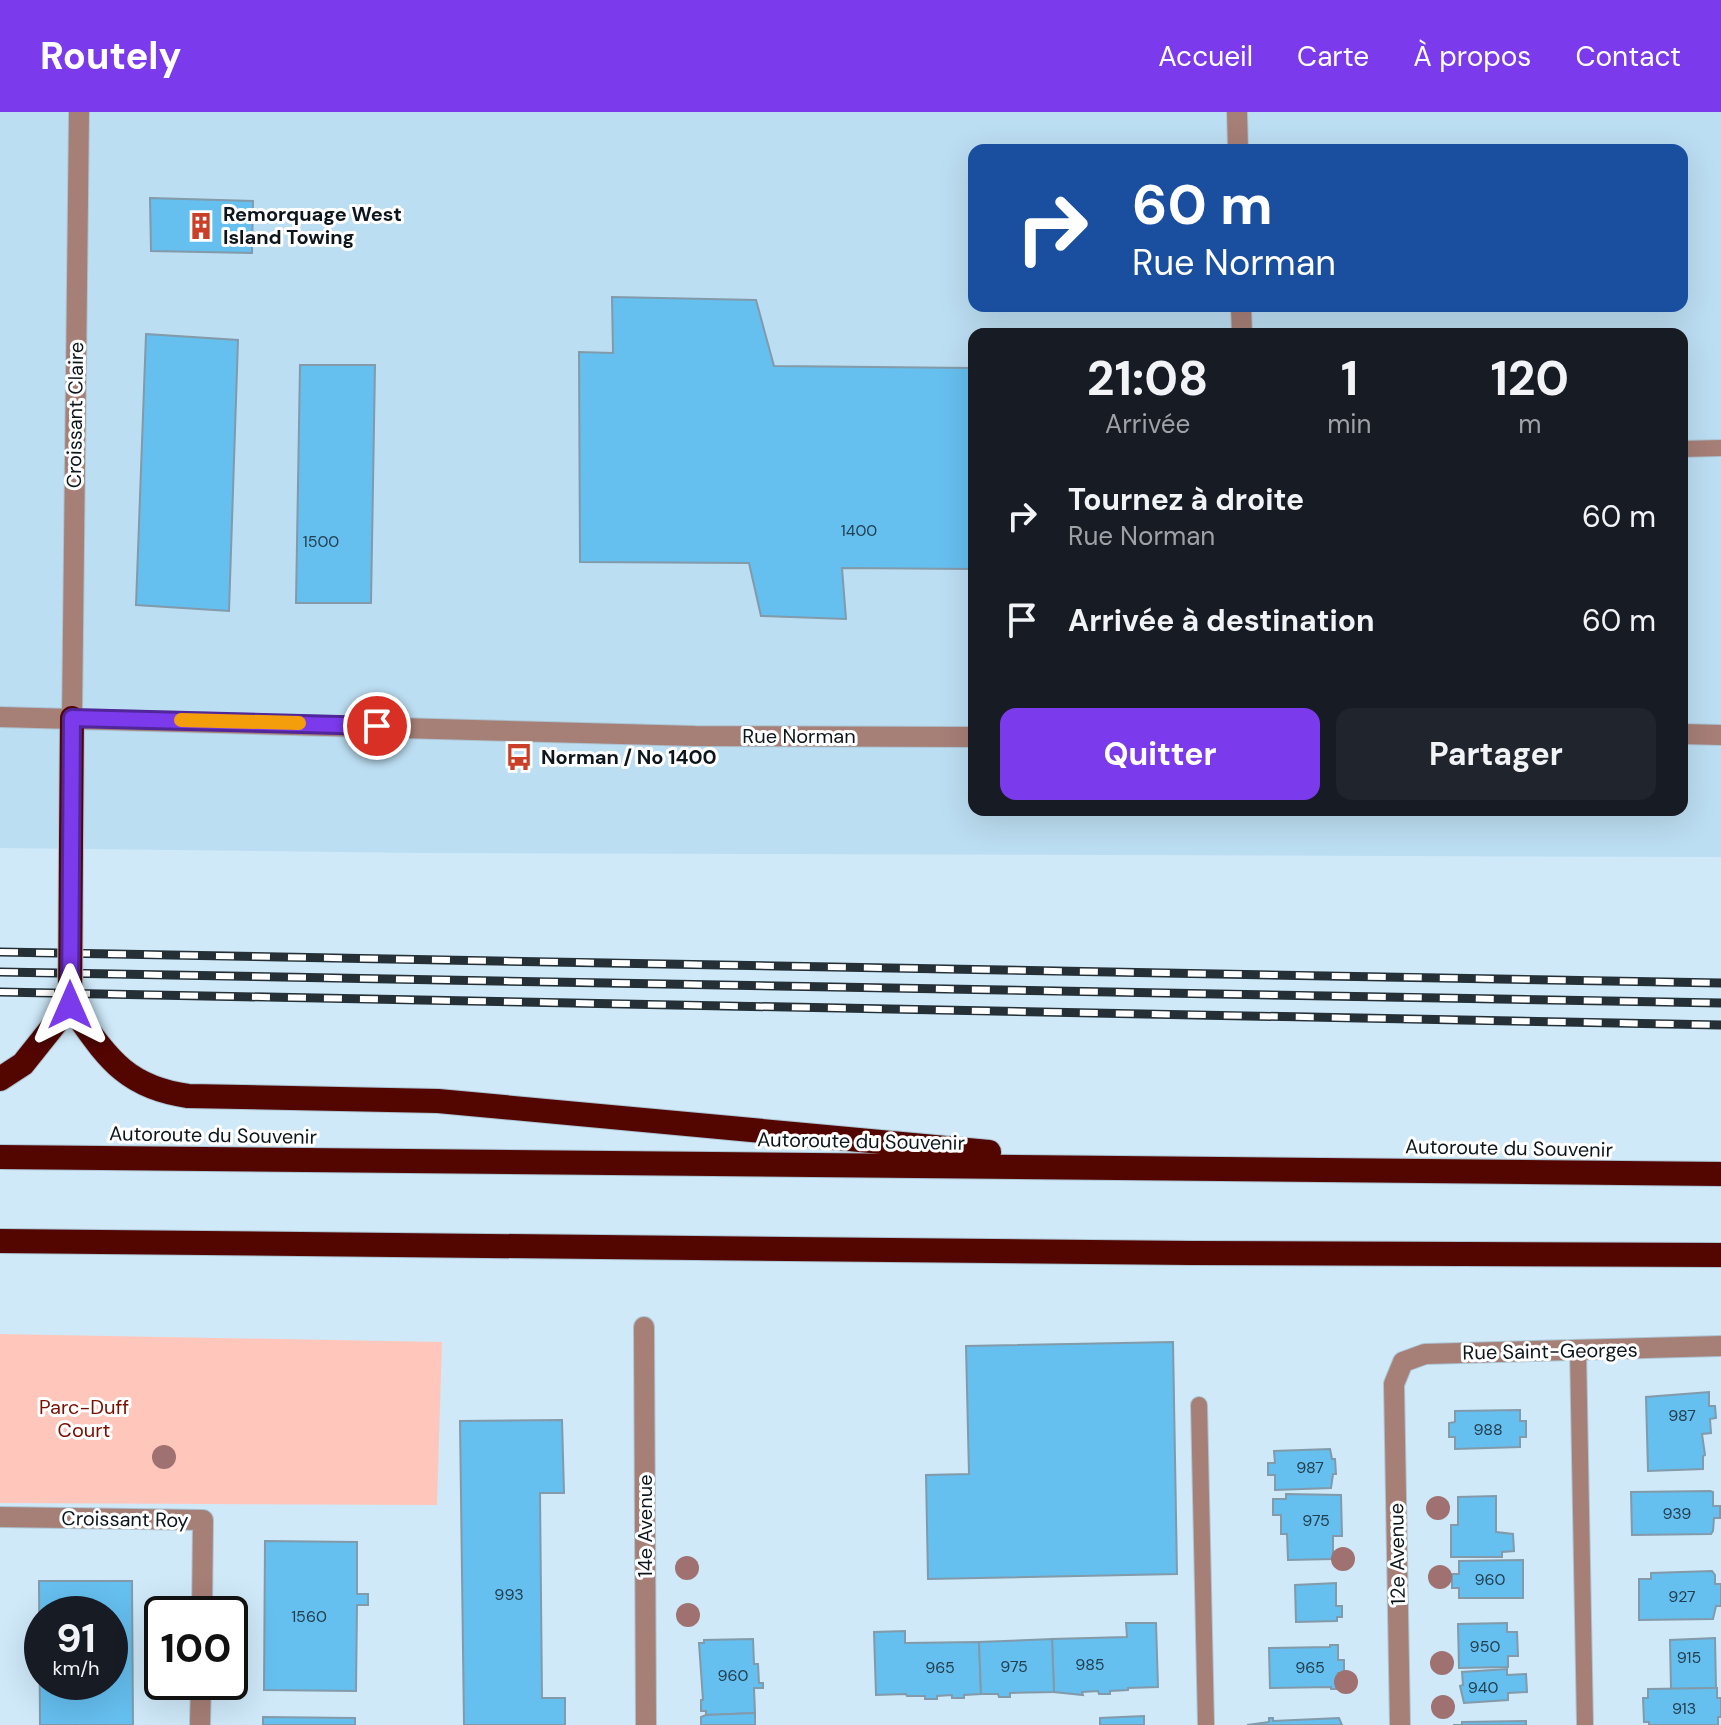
<!DOCTYPE html>
<html lang="fr">
<meta charset="utf-8">
<style>
body{margin:0;font-family:"DM Sans",sans-serif;background:#20242c;color:#f1f3f6;height:100vh;display:flex;flex-direction:column;font-size:30px;white-space:nowrap}
*{box-sizing:border-box;margin:0}
p{font-size:26px;color:#9ea1a6}
.icon{flex:none;width:44px;height:44px;fill:none;stroke:currentColor;stroke-width:2;stroke-linecap:round;stroke-linejoin:round}
.map{position:relative;flex:1;overflow:hidden}
.sheet{position:absolute;left:968px;top:216px;width:720px;height:488px;display:flex;flex-direction:column;background:#171b24;border-radius:16px;box-shadow:0 8px 32px #0002}
.sheet>*{flex:none}
.top-card{position:absolute;left:968px;top:32px;width:720px;height:168px;border-radius:16px;box-shadow:0 8px 32px #0002;background:#1a4fa0;color:#fff;overflow:hidden}
.speed{position:absolute;left:24px;top:1484px;display:flex;gap:16px;font-size:40px;font-weight:700;text-align:center}
.speed>*{display:grid;place-content:center;width:104px;height:104px;border-radius:50%;background:#171b24;box-shadow:0 8px 32px #0002;line-height:1}
.speed small{font-size:20px;font-weight:400}
.speed .limit{border:4px solid #111;border-radius:12px;background:#fff;color:#111}
.pin{position:absolute;display:grid;place-items:center;width:68px;height:68px;color:#fff;margin:-34px;border:4px solid #fff;border-radius:50%;box-shadow:0 2px 8px #0007}
.me{position:absolute;width:88px;margin:-44px;rotate:0deg;stroke-linejoin:round;filter:drop-shadow(0 0 6px #0008)}
.turn{display:flex;align-items:center;gap:28px;height:168px;padding:0 32px;font-size:36px}
.turn .icon{width:104px;height:104px;stroke-width:2.5}
.turn b{display:block;font-size:56px;line-height:68px}
.eta{display:flex;justify-content:space-evenly;align-items:center;height:136px;text-align:center}
.eta b{font-size:48px;font-weight:700;line-height:56px}
.primary-button{display:flex;gap:16px;margin-top:auto;padding:16px 32px}
.primary-button a{flex:1;height:92px;border-radius:16px;background:#7c3aed;color:#fff;font-size:32px;font-weight:700;line-height:92px;text-align:center}
.primary-button a+a{background:#20242c;color:#f1f3f6}
ul{padding:0;list-style:none}
li{display:flex;align-items:center;gap:24px;height:104px;padding:0 32px}
li div{flex:1}
li b{display:block;font-size:30px}
li em{font-style:normal}
header{display:flex;align-items:center;gap:48px;box-sizing:border-box;height:112px;padding:0 40px;background:#7c3aed;color:#fff}
header strong{font-size:38px}
nav{display:flex;gap:44px;margin-inline-start:auto;font-size:28px}
.map>svg:first-child{display:block}
</style>
<header>
<strong>Routely</strong>
<nav><a>Accueil</a><a>Carte</a><a>À propos</a><a>Contact</a></nav>
</header>
<div class="map">
<svg width="1721" height="1613" viewBox="0 0 1721 1613">
<rect width="100%" height="100%" fill="#cfe9f9"/>
<path fill="#bcdef2" fill-rule="evenodd" d="M0,0h1721v745l-1297,-4 -424,-5zM974,38h708v156h-708zM974,222h708v476h-708z"/>
<polygon fill="#ffc7bb" points="0,1222 442,1230 437,1393 0,1391"/>
<g fill="#65bfef" stroke="#829aa9" stroke-width="2" fill-rule="evenodd">
<polygon points="150,86 253,89 252,141 151,139"/>
<polygon points="612,185 756,188 774,254 974,256 974,457 842,456 846,507 761,504 749,451 580,450 579,240 613,241"/>
<polygon points="981,217 1086,217 1086,222 980,222"/>
<polygon points="146,222 238,228 229,499 136,493"/>
<polygon points="300,253 375,253 371,491 296,491"/>
<polygon points="1173,1230 1177,1462 928,1467 926,1363 969,1362 966,1234"/>
<polygon points="1709,1280 1709,1294 1715,1294 1716,1306 1710,1307 1711,1321 1702,1322 1705,1343 1703,1344 1703,1357 1648,1359 1646,1285"/>
<polygon points="1520,1298 1520,1309 1526,1309 1526,1325 1520,1325 1520,1335 1455,1337 1455,1325 1449,1325 1449,1311 1455,1310 1455,1299"/>
<polygon points="562,1308 564,1381 540,1381 542,1586 565,1586 565,1613 464,1613 460,1309"/>
<polygon points="1330,1337 1332,1347 1335,1347 1336,1362 1333,1362 1331,1376 1275,1378 1275,1363 1268,1363 1268,1351 1275,1351 1274,1339"/>
<polygon points="1710,1379 1713,1380 1713,1394 1720,1394 1720,1406 1714,1406 1713,1419 1711,1422 1632,1423 1631,1380"/>
<polygon points="1286,1382 1341,1383 1342,1424 1333,1424 1333,1447 1288,1448 1287,1422 1281,1422 1281,1403 1273,1403 1273,1387 1286,1387"/>
<polygon points="1496,1384 1496,1420 1513,1422 1514,1439 1502,1440 1502,1445 1451,1445 1451,1413 1458,1413 1458,1385"/>
<polygon points="265,1429 357,1430 357,1482 368,1482 368,1493 357,1493 356,1579 264,1578"/>
<polygon points="1523,1448 1523,1486 1459,1486 1459,1476 1452,1476 1452,1462 1459,1462 1459,1449"/>
<polygon points="1712,1459 1715,1463 1715,1472 1721,1472 1721,1494 1716,1494 1713,1507 1639,1508 1639,1467 1651,1467 1651,1461"/>
<path d="M39,1469h93l1,144h-93zM42,1502h68v68h-68z"/>
<polygon points="1336,1471 1336,1494 1342,1494 1342,1505 1337,1505 1337,1509 1296,1510 1295,1473"/>
<polygon points="1126,1511 1156,1511 1158,1575 1128,1576 1128,1578 1110,1579 1110,1582 1099,1582 1098,1579 1082,1580 1083,1583 1054,1580 1052,1527 1127,1525"/>
<polygon points="1507,1511 1507,1520 1517,1520 1518,1544 1508,1544 1508,1555 1459,1556 1458,1512"/>
<polygon points="905,1519 905,1531 979,1530 981,1582 964,1583 964,1586 952,1586 952,1583 937,1584 937,1587 925,1587 925,1584 907,1584 906,1582 876,1583 874,1520"/>
<polygon points="1715,1526 1716,1576 1671,1577 1670,1528"/>
<polygon points="753,1527 754,1552 758,1552 759,1571 763,1571 763,1576 754,1576 755,1601 706,1603 706,1599 701,1599 701,1588 703,1588 699,1531 704,1531 704,1528"/>
<polygon points="1052,1527 1054,1580 1010,1581 1010,1585 999,1585 998,1582 981,1582 979,1530"/>
<polygon points="1330,1533 1338,1533 1338,1548 1344,1548 1344,1561 1338,1561 1339,1577 1331,1577 1331,1575 1270,1576 1269,1536 1330,1535"/>
<polygon points="1507,1557 1507,1563 1526,1562 1527,1580 1508,1581 1508,1588 1464,1591 1460,1574 1463,1573 1462,1560"/>
<polygon points="1714,1576 1717,1576 1717,1586 1721,1586 1721,1605 1718,1605 1718,1613 1649,1613 1649,1610 1644,1610 1643,1586 1648,1586 1648,1577"/>
<polygon points="755,1601 755,1613 701,1613 701,1605 706,1603"/>
<polygon points="1144,1604 1144,1613 1100,1613 1100,1606"/>
<polygon points="263,1605 355,1606 355,1613 263,1613"/>
<polygon points="1269,1606 1273,1606 1273,1609 1339,1606 1342,1613 1247,1613 1269,1610"/>
<polygon points="1526,1609 1526,1613 1453,1613 1462,1613 1462,1610"/>
</g>
<g fill="none" stroke-linecap="round" stroke-linejoin="round">
<g stroke="#acc3d1" stroke-width="18">
<g id="service">
<polyline points="1682,337 1721,336"/>
<polyline points="1578,1238 1585,1613"/>
<polyline points="1199,1293 1206,1613"/>
</g>
</g>
<g stroke="#acc3d1" stroke-width="22">
<g id="minor">
<polyline points="1237,0 1238,38"/>
<polyline points="1241,194 1242,222"/>
<polyline points="72,606 79,0"/>
<polyline points="644,1215 646,1613"/>
<polyline points="0,1405 203,1408 202,1502"/>
<polyline points="200,1613 201,1570"/>
<polyline points="1400,1613 1394,1272 1403,1250 1425,1242 1721,1234"/>
</g>
</g>
<g stroke="#acc3d1" stroke-width="22">
<g id="tertiary">
<polyline points="0,605 695,624 974,625"/>
<polyline points="1682,622 1721,623"/>
</g>
</g>
<g stroke="#acc3d1" stroke-width="26">
<g id="motorway">
<polyline points="71,732 72,606"/>
<path d="M0,967l23,-15 47,-59c36,50 53,82 118,91l250,5 551,51"/>
<polyline points="0,1045 1721,1062"/>
<polyline points="0,1129 1192,1141 1721,1143"/>
</g>
</g>
<use href="#service" stroke="#a67f77" stroke-width="16"/>
<use href="#minor" stroke="#a67f77" stroke-width="20"/>
<use href="#tertiary" stroke="#a67f77" stroke-width="20"/>
<use href="#motorway" stroke="#530500" stroke-width="24"/>
<g stroke="#242f36" stroke-width="9">
<g id="rail">
<polyline points="0,840 1721,871"/>
<polyline points="0,860 1721,891"/>
<polyline points="0,880 1721,913"/>
</g>
</g>
<use href="#rail" stroke="#fff" stroke-width="6" stroke-dasharray="18" stroke-linecap="butt"/>
<g stroke="#acc3d1" stroke-width="26" stroke-linecap="butt">
<polyline id="motorway-bridge" points="70,893 71,732"/>
</g>
<use href="#motorway-bridge" stroke="#530500" stroke-width="24"/>
</g>
<g fill="#9f7170">
<circle cx="164" cy="1345" r="12"/>
<circle cx="1438" cy="1396" r="12"/>
<circle cx="1343" cy="1447" r="12"/>
<circle cx="687" cy="1456" r="12"/>
<circle cx="1440" cy="1465" r="12"/>
<circle cx="688" cy="1503" r="12"/>
<circle cx="1442" cy="1551" r="12"/>
<circle cx="1346" cy="1570" r="12"/>
<circle cx="1443" cy="1595" r="12"/>
</g>
<g fill="none" stroke-linecap="round" stroke-linejoin="round">
<g stroke="#51269a" stroke-width="20">
<polyline id="route" points="70,893 72,606 377,614"/>
</g>
<use href="#route" stroke="#7c3aed" stroke-width="14"/>
<polyline stroke="#f59e0b" stroke-width="14" points="181,608 299,611"/>
</g>
<defs>
<g id="building-bare" transform="scale(2.16)"><path d="M-4-6H4V6H1V3H-1V6H-4ZM-2.5-4.3h1.7v1.8h-1.7ZM.8-4.3h1.7v1.8H.8ZM-2.5-1h1.7V.8h-1.7ZM.8-1h1.7V.8H.8Z" fill="#ca3f27" stroke="#fff" stroke-width="2.5" paint-order="stroke"/></g>
<g id="bus-bare" transform="scale(2.16)"><path d="M-5-6H5V4H4V6H2V4H-2V6H-4V4H-5ZM-3.5-4V0h7V-4ZM-3.5 1.2v1.5H-2V1.2ZM2 1.2v1.5H3.5V1.2Z" fill="#ca3f27" stroke="#fff" stroke-width="2.5" paint-order="stroke"/></g>
</defs>
<g fill-rule="evenodd">
<use href="#building-bare" x="201" y="114"/>
<use href="#bus-bare" x="519" y="645"/>
</g>
<g text-anchor="middle" dominant-baseline="central" stroke-width="6" stroke-linejoin="round" paint-order="stroke">
<g font-size="16" fill="#234051">
<text x="859" y="418">1400</text>
<text x="321" y="429">1500</text>
<text x="1682" y="1303">987</text>
<text x="1488" y="1317">988</text>
<text x="1310" y="1355">987</text>
<text x="1677" y="1401">939</text>
<text x="1316" y="1408">975</text>
<text x="1490" y="1467">960</text>
<text x="509" y="1482">993</text>
<text x="1682" y="1484">927</text>
<text x="309" y="1504">1560</text>
<text x="1485" y="1534">950</text>
<text x="1689" y="1545">915</text>
<text x="1090" y="1552">985</text>
<text x="1014" y="1554">975</text>
<text x="940" y="1555">965</text>
<text x="1310" y="1555">965</text>
<text x="733" y="1563">960</text>
<text x="1483" y="1575">940</text>
<text x="1684" y="1596">913</text>
</g>
<g font-size="20" font-weight="bold" fill="#0d161c" stroke="#fff" text-anchor="start">
<text x="223" y="102">Remorquage West<tspan x="223" dy="23">Island Towing</tspan></text>
<text x="541" y="645">Norman / No 1400</text>
</g>
<g font-size="20" fill="#0d161c" stroke="#fff">
<text transform="translate(75 303) rotate(-89)">Croissant Claire</text>
<text x="799" y="624">Rue Norman</text>
<text transform="translate(213 1023) rotate(1)">Autoroute du Souvenir</text>
<text transform="translate(861 1029) rotate(1)">Autoroute du Souvenir</text>
<text transform="translate(1509 1036) rotate(1)">Autoroute du Souvenir</text>
<text transform="translate(1550 1239) rotate(-1)">Rue Saint-Georges</text>
<text transform="translate(125 1407) rotate(1)">Croissant Roy</text>
<text transform="translate(645 1414) rotate(-90)">14e Avenue</text>
<text transform="translate(1397 1442) rotate(-91)">12e Avenue</text>
</g>
<g font-size="20" fill="#780f00" stroke="#fff">
<text x="84" y="1295">Parc-Duff<tspan x="84" dy="23">Court</tspan></text>
</g>
</g>
</svg>
<div class="speed"><div>91<small>km/h</small></div><div class="limit">100</div></div>
<div class="pin" style="left:377px;top:614px;background:#d93025"><svg class="icon" aria-label="arrive" viewBox="0 0 24 24"><path d="M6 21V4h12l-3 4 3 4H6"/></svg></div>
<svg class="me" style="left:70px;top:893px" viewBox="-20 -20 40 40"><path d="M0-17L14 15 0 8-14 15z" fill="#7c3aed" stroke="#fff" stroke-width="4"/></svg>
<div class="top-card">
<div class="turn"><svg class="icon" aria-label="right" viewBox="0 0 24 24"><path d="M7 20v-9h11M14 6l5 5-5 5"/></svg><div><b>60 m</b>Rue Norman</div></div>
</div>
<section class="sheet">
<div class="eta">
<div><b>21:08</b><p>Arrivée</p></div>
<div><b>1</b><p>min</p></div>
<div><b>120</b><p>m</p></div>
</div>
<ul>
<li><svg class="icon" aria-label="right" viewBox="0 0 24 24"><path d="M7 20v-9h11M14 6l5 5-5 5"/></svg><div><b>Tournez à droite</b><p>Rue Norman</p></div><em>60 m</em></li>
<li><svg class="icon" aria-label="arrive" viewBox="0 0 24 24"><path d="M6 21V4h12l-3 4 3 4H6"/></svg><div><b>Arrivée à destination</b></div><em>60 m</em></li>
</ul>
<div class="primary-button"><a>Quitter</a><a>Partager</a></div>
</section>
</div>
